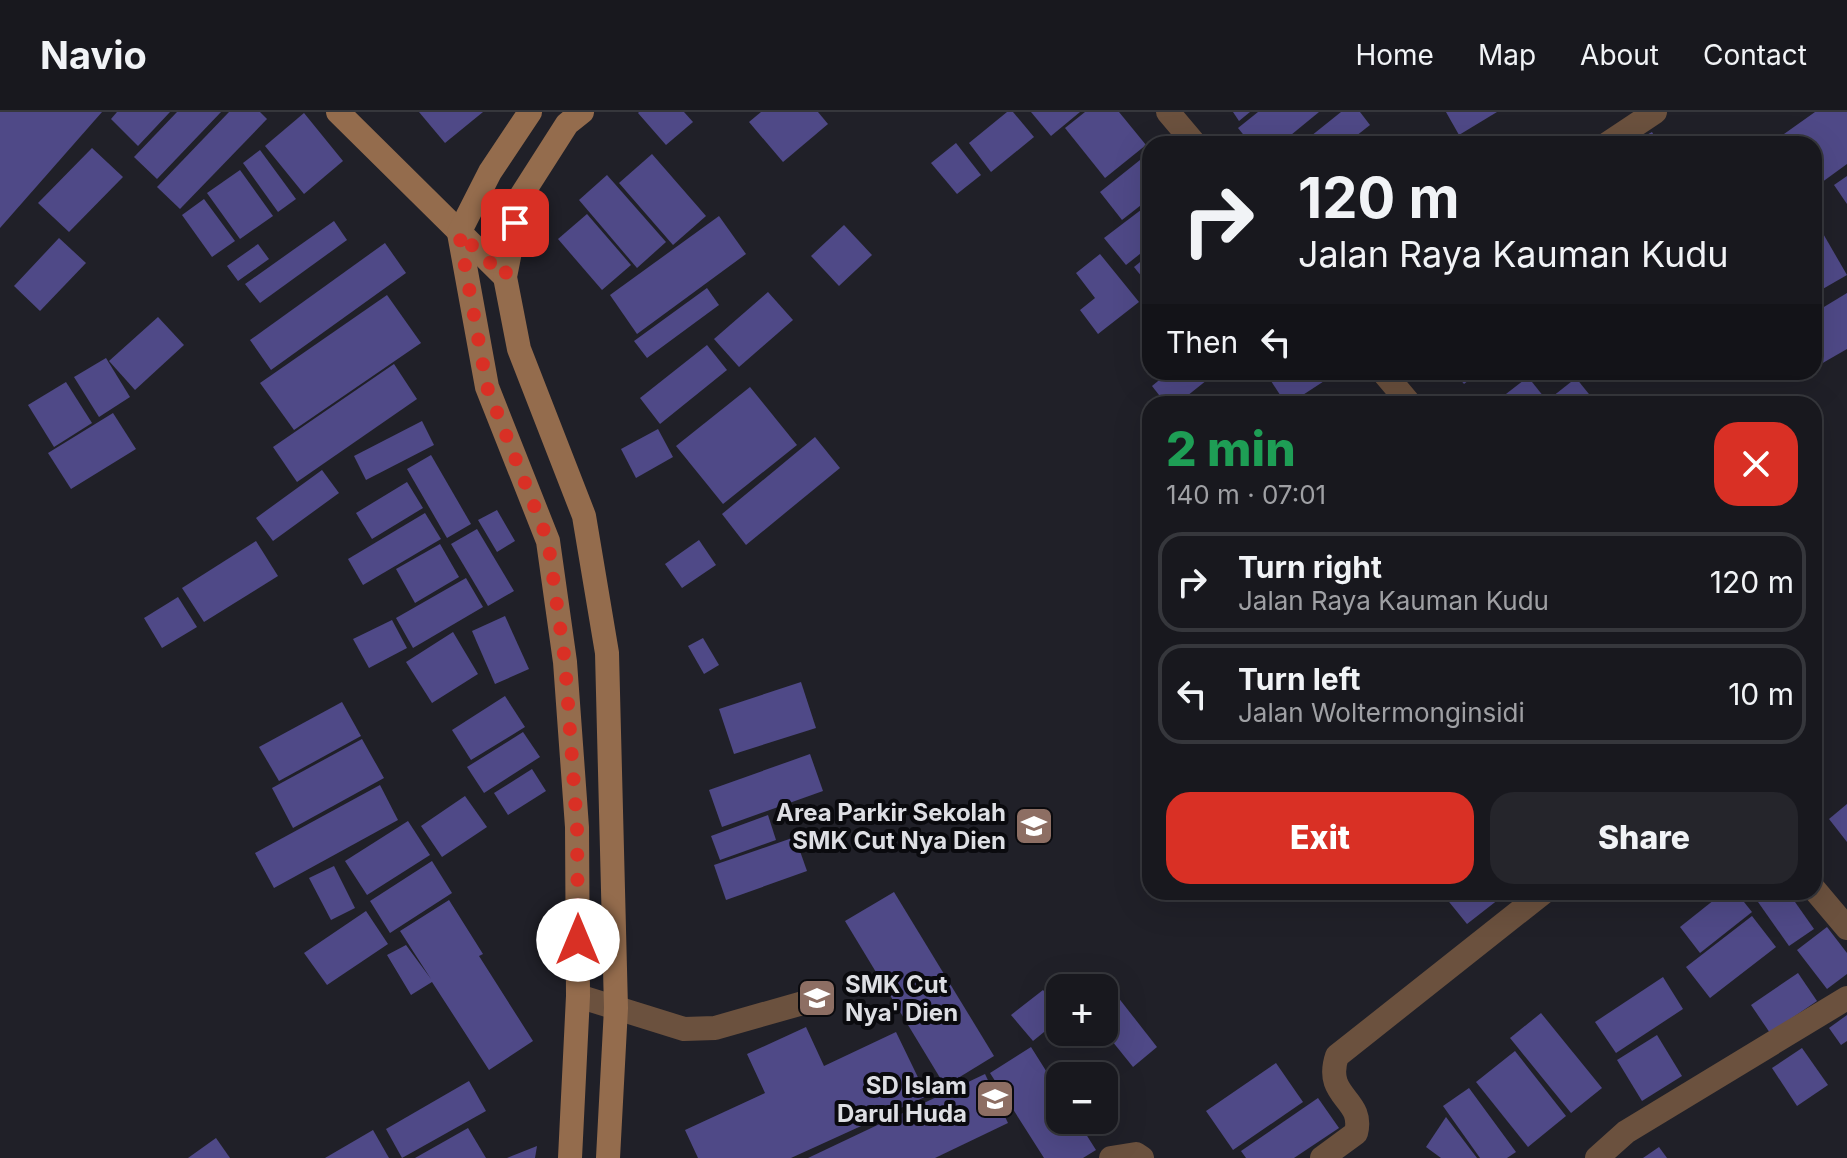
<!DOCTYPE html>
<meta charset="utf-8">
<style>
body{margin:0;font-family:Inter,sans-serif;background:#25252b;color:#f1f3f6;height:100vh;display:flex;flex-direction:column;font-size:30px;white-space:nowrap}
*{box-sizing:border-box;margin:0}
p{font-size:26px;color:#9fa0a4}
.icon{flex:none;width:44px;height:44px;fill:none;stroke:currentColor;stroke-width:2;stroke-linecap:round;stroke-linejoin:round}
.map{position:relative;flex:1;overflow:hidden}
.sheet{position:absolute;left:1142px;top:284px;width:680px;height:504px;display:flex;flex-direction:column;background:#18181e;border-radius:24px;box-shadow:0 8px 32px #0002,0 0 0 2px #36373c}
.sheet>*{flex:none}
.banner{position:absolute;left:1142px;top:24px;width:680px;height:244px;border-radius:24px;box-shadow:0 8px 32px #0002,0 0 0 2px #36373c;background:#18181e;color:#f1f3f6;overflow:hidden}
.tools{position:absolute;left:1046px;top:862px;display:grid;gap:16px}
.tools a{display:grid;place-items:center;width:72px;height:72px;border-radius:16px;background:#18181e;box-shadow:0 8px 32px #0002,0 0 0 2px #36373c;font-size:40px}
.pin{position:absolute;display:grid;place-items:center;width:68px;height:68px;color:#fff;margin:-34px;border-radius:16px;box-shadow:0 4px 12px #0006}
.me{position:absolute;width:88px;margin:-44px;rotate:0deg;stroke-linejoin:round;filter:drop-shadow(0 0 6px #0008)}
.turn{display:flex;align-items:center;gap:28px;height:168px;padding:0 24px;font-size:36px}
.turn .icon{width:104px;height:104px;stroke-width:2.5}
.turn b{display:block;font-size:56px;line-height:68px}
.then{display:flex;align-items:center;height:76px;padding:0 24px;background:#0003;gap:16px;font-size:30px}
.round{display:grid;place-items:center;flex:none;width:84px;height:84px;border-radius:24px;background:#25252b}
.overview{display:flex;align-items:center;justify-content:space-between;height:136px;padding:0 24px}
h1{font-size:48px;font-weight:800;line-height:60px;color:#1e9e55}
.button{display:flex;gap:16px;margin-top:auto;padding:16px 24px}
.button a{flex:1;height:92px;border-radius:24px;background:#d93025;color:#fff;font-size:32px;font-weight:800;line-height:92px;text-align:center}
.button a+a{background:#25252b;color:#f1f3f6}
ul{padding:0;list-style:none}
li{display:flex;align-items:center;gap:24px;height:100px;margin:0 16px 12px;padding:0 8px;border:4px solid #36373c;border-radius:24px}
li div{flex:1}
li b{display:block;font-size:30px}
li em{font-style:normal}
header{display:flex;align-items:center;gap:48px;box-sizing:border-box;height:112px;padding:0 40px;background:#18181e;border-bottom:2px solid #36373c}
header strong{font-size:38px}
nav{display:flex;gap:44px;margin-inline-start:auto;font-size:28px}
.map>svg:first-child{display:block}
</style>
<header>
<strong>Navio</strong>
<nav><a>Home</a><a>Map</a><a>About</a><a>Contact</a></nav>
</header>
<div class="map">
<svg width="1847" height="1046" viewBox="0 0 1847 1046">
<rect width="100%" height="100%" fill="#202028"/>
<g fill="#4f4987">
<polygon points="0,0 102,0 0,116"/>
<polygon points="117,0 170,0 138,34 111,7"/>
<polygon points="177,0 221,0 157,67 134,45"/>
<polygon points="229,0 260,0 267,7 180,97 157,75"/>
<polygon points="419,0 483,0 445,31"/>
<polygon points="639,0 684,0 693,10 666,33 638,1"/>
<polygon points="761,0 818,0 828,12 783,50 749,10"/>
<polygon points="1007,0 1013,0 1034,25 991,60 969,31"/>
<polygon points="1031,0 1080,0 1051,24"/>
<polygon points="1085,0 1119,0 1146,33 1105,66 1065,16"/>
<polygon points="1233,0 1250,0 1239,9"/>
<polygon points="1258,0 1319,0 1280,32 1251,32 1238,16"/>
<polygon points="1341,0 1360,0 1370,13 1346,32 1301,32"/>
<polygon points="1446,0 1497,0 1459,23"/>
<polygon points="1815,0 1847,0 1847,52 1814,76 1814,32 1770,32"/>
<polygon points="304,1 343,49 304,82 265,34"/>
<polygon points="1652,20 1659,32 1630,32"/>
<polygon points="956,31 981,63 957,82 931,51"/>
<polygon points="92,36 123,65 69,120 38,91"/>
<polygon points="260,38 296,87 278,100 243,51"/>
<polygon points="1150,40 1150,86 1122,108 1100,80"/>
<polygon points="652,42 706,104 673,133 619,71"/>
<polygon points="240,58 273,104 240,127 207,81"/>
<polygon points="607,63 666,130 637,156 579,88"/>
<polygon points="1847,64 1847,92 1834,73"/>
<polygon points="204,87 235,129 212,145 182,103"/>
<polygon points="1150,91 1150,134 1126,153 1104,126"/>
<polygon points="587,102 631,153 602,178 558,127"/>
<polygon points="719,104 746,142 637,222 610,183"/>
<polygon points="1814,106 1847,163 1814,182"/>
<polygon points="334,109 347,128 260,191 245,172"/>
<polygon points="844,113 872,143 839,174 811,144"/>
<polygon points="59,126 86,151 40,199 14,174"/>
<polygon points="385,131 406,161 271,258 250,228"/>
<polygon points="258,132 269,147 238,169 227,154"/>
<polygon points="1100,142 1139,190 1098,222 1080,198 1095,186 1076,161"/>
<polygon points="1150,142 1150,175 1134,155"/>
<polygon points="707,176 719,193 647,246 634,229"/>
<polygon points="768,180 793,208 739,255 714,227"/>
<polygon points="1847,181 1847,237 1814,256 1814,201"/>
<polygon points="387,183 421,231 294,318 260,271"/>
<polygon points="158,205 184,233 135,278 109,249"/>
<polygon points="707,233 727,258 660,312 640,286"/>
<polygon points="106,246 130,285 99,305 74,265"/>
<polygon points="394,252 417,287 297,370 273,335"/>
<polygon points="1169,260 1217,260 1177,292 1166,292 1152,274"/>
<polygon points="1265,260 1338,260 1289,292 1286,292"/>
<polygon points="1454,260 1479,260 1464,272"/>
<polygon points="1528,265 1544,285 1536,292 1493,292"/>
<polygon points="1576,266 1597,292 1543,292"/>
<polygon points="66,270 92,311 54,335 28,293"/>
<polygon points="750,275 797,333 723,392 676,334"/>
<polygon points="113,301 136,337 71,377 48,341"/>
<polygon points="422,309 434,333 366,368 354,344"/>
<polygon points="658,317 673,345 636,366 621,337"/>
<polygon points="815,325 840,356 746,433 722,402"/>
<polygon points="431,343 471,412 447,426 407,357"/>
<polygon points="322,358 339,381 273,429 256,406"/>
<polygon points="407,370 423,396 372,427 356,401"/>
<polygon points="497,398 515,429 497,440 478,408"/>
<polygon points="425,401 441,427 363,473 348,447"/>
<polygon points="477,417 514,479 488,494 451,432"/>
<polygon points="699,428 716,453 682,476 665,452"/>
<polygon points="256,429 278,464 204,510 182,476"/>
<polygon points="440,432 459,465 415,491 396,457"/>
<polygon points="466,466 483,495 413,536 396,506"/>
<polygon points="178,485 197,515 162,536 144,506"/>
<polygon points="505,504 529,557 495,572 472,519"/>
<polygon points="392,508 407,536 369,556 353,527"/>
<polygon points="453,520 478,562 432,591 406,550"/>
<polygon points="703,526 719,553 704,562 688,534"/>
<polygon points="801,570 816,616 734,642 719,597"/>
<polygon points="505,584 525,615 471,648 452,618"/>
<polygon points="342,590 361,624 279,669 259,635"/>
<polygon points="523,620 540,645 484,681 467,655"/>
<polygon points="362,627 384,666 293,716 272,676"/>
<polygon points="810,642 823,679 722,715 709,678"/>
<polygon points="532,657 546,679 508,703 494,681"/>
<polygon points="380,673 398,708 274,776 255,741"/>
<polygon points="465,684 487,715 442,745 421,714"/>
<polygon points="1847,692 1847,730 1829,707"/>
<polygon points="768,703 776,728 720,748 711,724"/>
<polygon points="408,709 430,743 367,783 345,749"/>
<polygon points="795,725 807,759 726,788 714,753"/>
<polygon points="432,749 452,781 390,821 370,789"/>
<polygon points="334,754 355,796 331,808 309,766"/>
<polygon points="894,780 994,944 945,974 845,809"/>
<polygon points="1441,780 1508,780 1467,812"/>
<polygon points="1724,780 1736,780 1752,800 1700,841 1680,815"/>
<polygon points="1751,780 1788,780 1814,817 1789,834"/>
<polygon points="449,788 483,842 479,844 533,929 489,958 432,870 411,883 387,843 406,833 431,867 400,819"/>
<polygon points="366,799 388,832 327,873 304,841"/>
<polygon points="1752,804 1776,835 1710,886 1686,855"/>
<polygon points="1827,815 1847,841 1847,862 1827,877 1797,838"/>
<polygon points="1798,861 1817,889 1770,921 1751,893"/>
<polygon points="1663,865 1683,897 1616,941 1595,910"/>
<polygon points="1110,875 1157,935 1133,955 1104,919 1104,879"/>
<polygon points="1043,878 1060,899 1060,907 1033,929 1011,903"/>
<polygon points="1541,901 1602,976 1571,1001 1510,926"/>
<polygon points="1847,903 1847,929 1841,933 1829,916"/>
<polygon points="806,915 824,954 896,920 927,984 791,1046 698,1046 685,1018 765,981 747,942"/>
<polygon points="1657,923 1682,964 1642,989 1617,948"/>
<polygon points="1031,935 1060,981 1060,1008 1077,1008 1096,1038 1083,1046 1044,1046 990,961"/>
<polygon points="1802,936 1828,973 1797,994 1772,956"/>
<polygon points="1515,939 1566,1004 1528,1035 1476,970"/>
<polygon points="1276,951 1303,990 1233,1038 1206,999"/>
<polygon points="985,962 1008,1011 935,1046 808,1046"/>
<polygon points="469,969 486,999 402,1046 386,1017"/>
<polygon points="1469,976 1516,1040 1507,1046 1480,1046 1443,994"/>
<polygon points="1318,986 1339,1016 1294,1046 1246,1046 1241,1039"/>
<polygon points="1446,1005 1477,1046 1441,1046 1426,1035"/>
<polygon points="468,1016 486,1046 415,1046"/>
<polygon points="373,1018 389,1046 325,1046"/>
<polygon points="216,1026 230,1046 188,1046"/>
<polygon points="537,1034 535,1046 507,1046"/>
<polygon points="1659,1035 1667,1046 1643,1046"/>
</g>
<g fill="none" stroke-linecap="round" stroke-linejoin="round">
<polyline stroke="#6b513e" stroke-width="24" points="578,884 684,917 715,916 824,885"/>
<g stroke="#6b513e" stroke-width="24">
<polyline points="1168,0 1195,32"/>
<polyline points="1607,32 1655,0"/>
<polyline points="1383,260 1410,292"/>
<polyline points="1814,777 1847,816"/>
<polyline points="1111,1046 1136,1042 1142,1046"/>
<path d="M1322,1046l34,-25c9,-35 -33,-35 -19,-77l207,-164"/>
<polyline points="1597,1046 1626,1020 1847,886"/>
</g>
<g stroke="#946c4d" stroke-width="24">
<polyline points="338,0 505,165"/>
<polyline points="530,0 490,60 459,121 487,275 548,429 565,550 577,715 578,884 570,1046"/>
<polyline points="582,0 567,12 521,84 505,165 519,237 584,404 607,541 616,896 608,1046"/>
</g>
</g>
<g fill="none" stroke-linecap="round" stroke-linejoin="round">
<polyline stroke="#d93025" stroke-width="14" stroke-dasharray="0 25.2" points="515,111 505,165 459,121 487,275 548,429 565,550 577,715 578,828"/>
</g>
<defs>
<g id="school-square" transform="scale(2)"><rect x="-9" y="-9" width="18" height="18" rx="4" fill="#8d6e63" stroke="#0a0a0e"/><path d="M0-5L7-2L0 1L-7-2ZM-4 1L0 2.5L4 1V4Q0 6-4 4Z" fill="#fff"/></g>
</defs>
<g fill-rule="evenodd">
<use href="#school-square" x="1034" y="714"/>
<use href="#school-square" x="817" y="886"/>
<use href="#school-square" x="995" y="987"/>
</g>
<g text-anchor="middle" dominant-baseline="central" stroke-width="8" stroke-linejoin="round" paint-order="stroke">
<g font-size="24" font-weight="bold" fill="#dddee3" stroke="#0a0a0e" text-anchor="end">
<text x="1006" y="700">Area Parkir Sekolah<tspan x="1006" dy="28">SMK Cut Nya Dien</tspan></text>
<text x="845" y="872" text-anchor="start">SMK Cut<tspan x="845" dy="28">Nya' Dien</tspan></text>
<text x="967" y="973">SD Islam<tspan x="967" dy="28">Darul Huda</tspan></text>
</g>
</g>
</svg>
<div class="tools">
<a>+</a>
<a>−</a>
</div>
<div class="pin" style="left:515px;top:111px;background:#d93025"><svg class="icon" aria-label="arrive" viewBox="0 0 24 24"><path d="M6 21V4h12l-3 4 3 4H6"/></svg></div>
<svg class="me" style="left:578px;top:828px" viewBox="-20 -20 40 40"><circle r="19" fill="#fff"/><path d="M0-13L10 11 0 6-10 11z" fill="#d93025"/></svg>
<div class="banner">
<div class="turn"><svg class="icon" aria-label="right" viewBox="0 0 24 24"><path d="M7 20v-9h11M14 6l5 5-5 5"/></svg><div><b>120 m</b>Jalan Raya Kauman Kudu</div></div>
<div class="then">Then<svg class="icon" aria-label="left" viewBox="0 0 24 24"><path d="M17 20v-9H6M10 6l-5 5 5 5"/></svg></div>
</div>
<section class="sheet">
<div class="overview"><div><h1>2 min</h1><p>140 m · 07:01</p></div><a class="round" style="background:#d93025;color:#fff"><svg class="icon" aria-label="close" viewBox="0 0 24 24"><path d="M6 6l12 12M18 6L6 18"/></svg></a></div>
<ul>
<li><svg class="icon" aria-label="right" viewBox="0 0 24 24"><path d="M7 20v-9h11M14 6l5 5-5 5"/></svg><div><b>Turn right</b><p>Jalan Raya Kauman Kudu</p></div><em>120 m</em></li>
<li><svg class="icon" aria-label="left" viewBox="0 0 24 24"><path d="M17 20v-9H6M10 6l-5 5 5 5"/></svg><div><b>Turn left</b><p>Jalan Woltermonginsidi</p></div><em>10 m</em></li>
</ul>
<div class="button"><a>Exit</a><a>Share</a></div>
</section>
</div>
